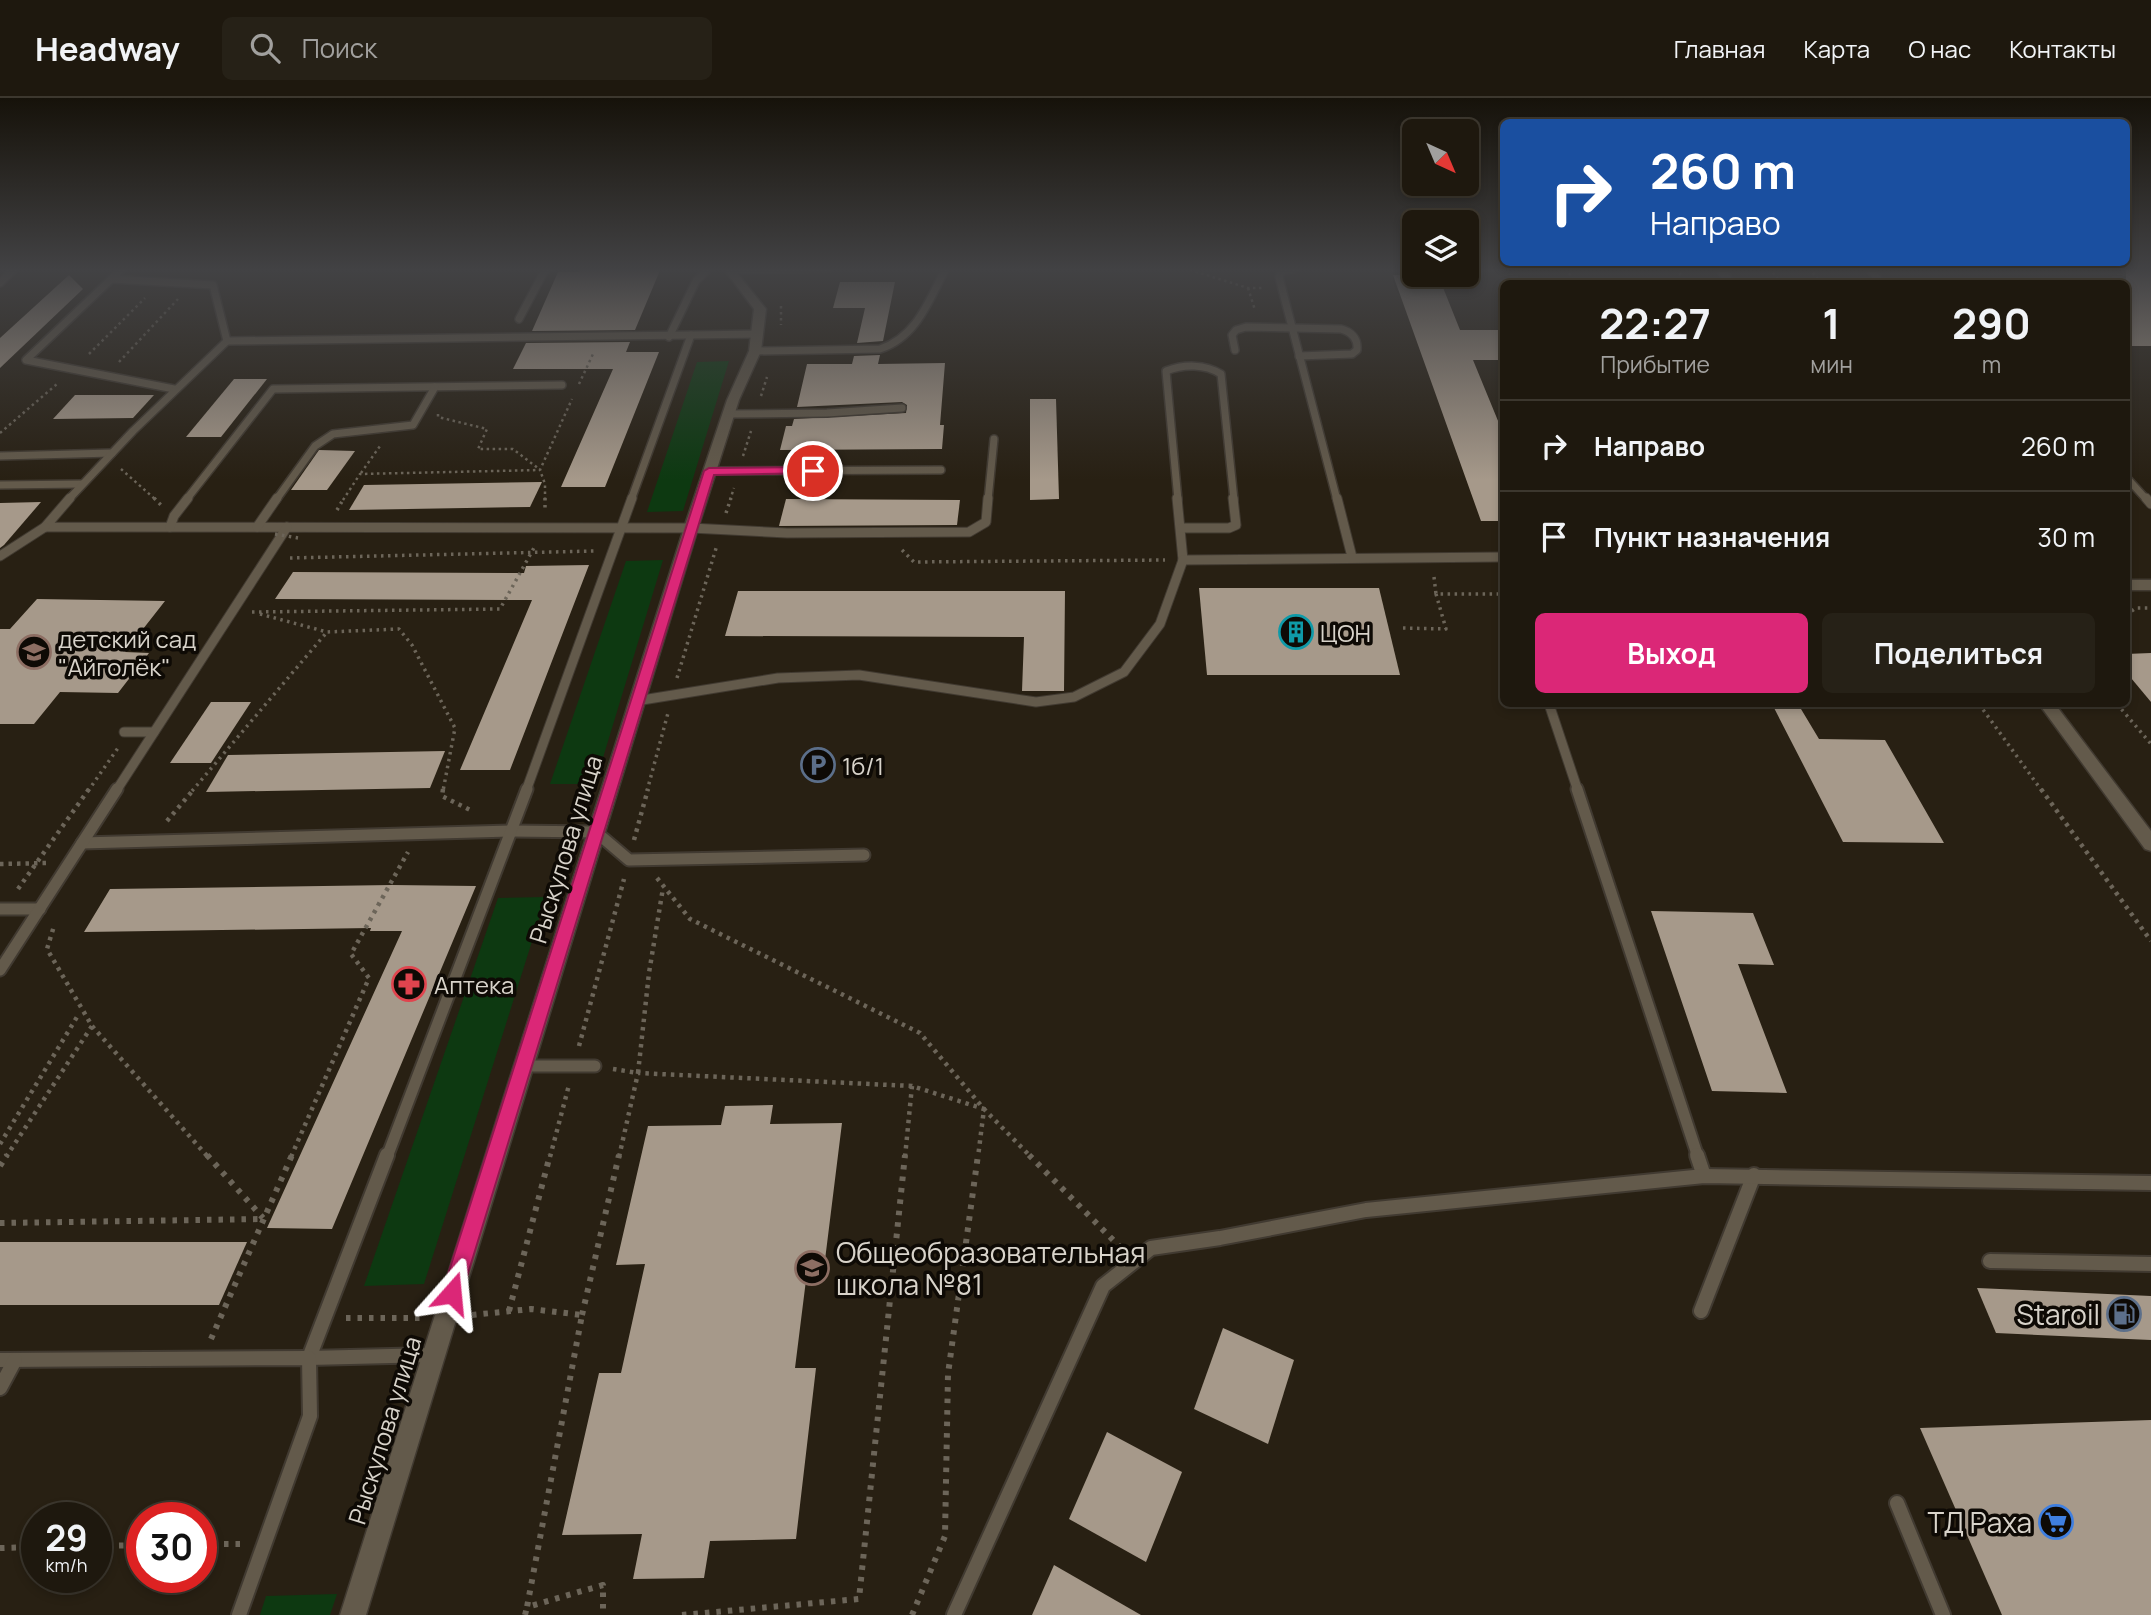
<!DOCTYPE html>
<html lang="ru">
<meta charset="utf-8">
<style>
body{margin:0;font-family:Manrope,sans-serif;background:#262117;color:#f1f3f6;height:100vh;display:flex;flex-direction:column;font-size:26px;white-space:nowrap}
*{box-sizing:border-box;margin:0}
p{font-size:23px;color:#a1a09e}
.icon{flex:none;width:38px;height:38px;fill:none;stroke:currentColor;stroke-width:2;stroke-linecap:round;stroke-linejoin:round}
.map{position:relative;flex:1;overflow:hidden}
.details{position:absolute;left:1500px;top:182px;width:630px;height:427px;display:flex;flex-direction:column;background:#1e180e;border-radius:10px;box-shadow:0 4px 10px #0003,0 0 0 2px #3c372e}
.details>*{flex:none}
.top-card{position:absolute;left:1500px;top:21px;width:630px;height:147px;border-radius:10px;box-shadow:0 4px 10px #0003,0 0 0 2px #3c372e;background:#1a4fa0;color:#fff;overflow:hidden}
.needle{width:46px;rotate:136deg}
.controls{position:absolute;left:1402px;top:21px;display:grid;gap:14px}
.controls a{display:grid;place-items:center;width:77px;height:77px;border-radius:10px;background:#1e180e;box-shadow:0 4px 10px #0003,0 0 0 2px #3c372e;font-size:35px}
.speed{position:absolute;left:21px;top:1404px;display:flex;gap:14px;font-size:35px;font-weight:700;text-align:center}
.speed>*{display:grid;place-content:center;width:91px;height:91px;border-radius:50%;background:#1e180e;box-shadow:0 4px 10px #0003,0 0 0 2px #3c372e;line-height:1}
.speed small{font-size:18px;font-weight:400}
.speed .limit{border:10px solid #d22;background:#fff;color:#111}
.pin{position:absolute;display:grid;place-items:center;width:60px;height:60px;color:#fff;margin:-30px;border:4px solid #fff;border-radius:50%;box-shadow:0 2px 7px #0007}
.me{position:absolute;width:77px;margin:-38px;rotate:18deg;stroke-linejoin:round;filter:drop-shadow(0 0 5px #0008)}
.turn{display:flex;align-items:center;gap:24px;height:147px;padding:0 35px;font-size:32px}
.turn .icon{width:91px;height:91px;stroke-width:2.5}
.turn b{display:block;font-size:49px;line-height:60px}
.eta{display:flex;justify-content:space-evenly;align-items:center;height:119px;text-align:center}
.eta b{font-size:42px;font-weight:700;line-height:49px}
.button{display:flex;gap:14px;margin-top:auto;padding:14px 35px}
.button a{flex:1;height:80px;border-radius:10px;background:#db2777;color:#fff;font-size:28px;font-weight:700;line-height:80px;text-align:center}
.button a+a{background:#262117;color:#f1f3f6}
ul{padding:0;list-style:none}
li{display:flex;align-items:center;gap:21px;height:91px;padding:0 35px;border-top:2px solid #3c372e}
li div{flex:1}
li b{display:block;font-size:26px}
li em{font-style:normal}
header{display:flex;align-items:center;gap:42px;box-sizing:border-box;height:98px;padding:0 35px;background:#1e180e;border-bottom:2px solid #3c372e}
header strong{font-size:33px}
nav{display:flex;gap:38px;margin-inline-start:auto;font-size:24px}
.search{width:490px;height:63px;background:#262117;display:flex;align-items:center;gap:18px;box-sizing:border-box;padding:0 24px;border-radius:10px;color:#a1a09e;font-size:26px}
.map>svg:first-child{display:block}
</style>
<header>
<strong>Headway</strong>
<div class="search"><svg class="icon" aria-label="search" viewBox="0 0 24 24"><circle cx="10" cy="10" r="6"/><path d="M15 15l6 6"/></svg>Поиск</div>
<nav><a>Главная</a><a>Карта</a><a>О нас</a><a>Контакты</a></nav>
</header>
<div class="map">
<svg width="2151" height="1517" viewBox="0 0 2151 1517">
<rect width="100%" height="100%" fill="#282013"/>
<g fill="#0d3911">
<polygon points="729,263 683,413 647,414 697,264"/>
<polygon points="663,462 595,686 550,686 626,463"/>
<polygon points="546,799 424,1186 364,1188 498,800"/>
<polygon points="337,1496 330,1517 260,1517 266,1498"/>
</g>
<g fill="#a6998a">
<polygon points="581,170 661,170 635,232 532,233 558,174 579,174"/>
<rect x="2126" y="170" width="25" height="78"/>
<polygon points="69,177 83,191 0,270 0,240"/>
<polygon points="1393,177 1438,177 1460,232 1503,232 1503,262 1473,262 1503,335 1503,423 1481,423"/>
<polygon points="840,184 895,184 883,243 857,245 865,210 833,210"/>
<polygon points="630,244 626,254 659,254 605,389 561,389 613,271 513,271 526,245"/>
<polygon points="880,257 878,266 945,265 940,327 944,327 942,351 780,352 786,328 792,328 794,321 906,315 907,307 902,304 797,309 807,266 852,266 854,258"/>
<polygon points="234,281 267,281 221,339 186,339"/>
<polygon points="75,297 154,297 133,320 53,321"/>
<polygon points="1030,301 1056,301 1059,401 1030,402"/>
<polygon points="319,352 355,353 327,392 291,392"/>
<polygon points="542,384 530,409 349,412 364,387"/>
<polygon points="786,401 960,402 957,427 779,428"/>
<polygon points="41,404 4,447 0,450 0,405"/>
<polygon points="589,467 510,672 460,672 532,502 275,501 293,474 524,475 526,468"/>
<polygon points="1199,490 1379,490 1400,577 1207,577"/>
<polygon points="738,493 1065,493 1064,593 1022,593 1024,539 725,538"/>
<polygon points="37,501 165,503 125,554 149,555 118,595 60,594 34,626 0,626 0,531 10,531"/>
<polygon points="2151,555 2151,604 2126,574 2126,556"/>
<polygon points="211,604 251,604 211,665 170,665"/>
<polygon points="1772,606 1798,606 1819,641 1885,642 1944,745 1843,744"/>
<polygon points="445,653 430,690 206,694 228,657"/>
<polygon points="392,787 476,788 332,1131 267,1130 402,833 370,833 371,830 84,834 110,791"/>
<polygon points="1651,813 1753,815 1774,867 1738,866 1787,995 1712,993"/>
<polygon points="773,1007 770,1026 842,1025 825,1162 808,1166 795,1270 816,1270 796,1441 710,1443 704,1480 633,1481 642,1436 562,1437 599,1275 621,1275 645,1166 616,1167 648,1028 721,1027 725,1008"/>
<polygon points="0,1144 247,1144 219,1207 0,1207"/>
<polygon points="1977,1190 2151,1198 2151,1242 1996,1235"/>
<polygon points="1223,1230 1294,1262 1268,1346 1194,1311"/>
<polygon points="2151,1322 2151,1517 2002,1517 1920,1330"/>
<polygon points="1107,1334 1182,1374 1146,1464 1069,1421"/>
<polygon points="1054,1467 1141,1517 1032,1517"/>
</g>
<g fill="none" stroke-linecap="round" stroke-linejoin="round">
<g stroke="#413a31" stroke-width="10">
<g id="lane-far3">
<polyline points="123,170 26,262 174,291"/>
<polyline points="1296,170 1282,173 1279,179 1337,402"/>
<polyline points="1869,170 1882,186"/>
<polyline points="729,172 830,170"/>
<polyline points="111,181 213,187 227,243"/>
<polyline points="0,185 15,170"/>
<polyline points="519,221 545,172 550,170"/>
<polyline points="669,239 696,183 709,170"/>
<path d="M1235,252l-3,-15 4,-5 10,-3 95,2c11,3 17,10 16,21l-5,4 -53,2"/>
<path d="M755,253l125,-2c37,-12 49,-49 66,-81"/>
<polyline points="729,316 827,315 902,310"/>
<polyline points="0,358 112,355"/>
<polyline points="709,373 941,372"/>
<polyline points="2126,379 2147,402"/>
<polyline points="0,387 82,386"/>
<polyline points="68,402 133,333 227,243 691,237"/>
<polyline points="186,402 273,291 562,287"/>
<polyline points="276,402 315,348 333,336 413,327 435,289"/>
<polyline points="631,402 691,237 758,236"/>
<polyline points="988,402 994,341"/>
<path d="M1178,402l-12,-129c18,-7 39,-7 55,3l13,126"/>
</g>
</g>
<g stroke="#413a31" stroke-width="11">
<g id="lane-far2">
<polyline points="70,400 45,429 691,430 787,435 969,434 986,424 988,400"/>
<polyline points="1177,400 1183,462"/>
<polyline points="1337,400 1352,459"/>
<polyline points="2146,400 2151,406"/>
<polyline points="170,429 174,418 188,400"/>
<polyline points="257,429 277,400"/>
<polyline points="1182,430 1229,430 1236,427 1233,400"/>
<polyline points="0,458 45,429"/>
<polyline points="636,603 778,580 859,577 1036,604 1074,599 1124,574 1160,526 1183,462 1503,459"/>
<polyline points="1549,606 1578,693"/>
<polyline points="124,634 154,634"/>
<polyline points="116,693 287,429"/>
<polyline points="526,693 632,400"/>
</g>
</g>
<g stroke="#413a31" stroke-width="15">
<g id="lane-far1">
<polyline points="1577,691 1698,1059"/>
<polyline points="82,745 512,733 596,734 629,762 864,757"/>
<polyline points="0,811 40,811"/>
<polyline points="0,872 117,691"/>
<polyline points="525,968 595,968"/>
<polyline points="387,1059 527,691"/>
</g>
</g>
<g stroke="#413a31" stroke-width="18">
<g id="lane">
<polyline points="387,1057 309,1260 432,1257"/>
<polyline points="1697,1057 1704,1078"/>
<polyline points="1990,1163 2151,1166"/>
<polyline points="1701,1213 1754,1077"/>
<polyline points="0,1262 309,1260 310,1318 239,1517"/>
<polyline points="0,1290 15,1262"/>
<polyline points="1897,1405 1943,1517"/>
<polyline points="954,1517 1103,1188 1151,1150 1220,1140 1366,1112 1704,1078 2151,1085"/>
</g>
</g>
<g stroke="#413a31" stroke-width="3">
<polygon id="street" points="723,170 733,170 766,211 761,253 739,302 698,430 366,1517 340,1517 684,430 727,302 749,253 754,211"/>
</g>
<g stroke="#413a31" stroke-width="3">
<g id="secondary">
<polygon points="1715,170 1725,170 1736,186 1725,186"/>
<rect x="2126" y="482" width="25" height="10"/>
<polygon points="2039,606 2055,606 2151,733 2151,753 2145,751"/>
</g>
</g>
<g stroke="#6c6559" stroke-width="2.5" stroke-dasharray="2.5 3.5" stroke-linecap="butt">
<polyline points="1184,170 1248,190 1264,190"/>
<polyline points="1566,170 1575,186"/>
<polyline points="1676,170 1687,186"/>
<polyline points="1769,170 1782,186"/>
<polyline points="1809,170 1822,186"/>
<polyline points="1248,190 1255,212"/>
<polyline points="781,208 781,227"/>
<polyline points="89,256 145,200"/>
<polyline points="119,264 178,201"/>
<polyline points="579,286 593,256"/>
<polyline points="761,298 767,279"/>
<polyline points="438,316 438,319 487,331 478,351 513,351 539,371"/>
<polyline points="0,335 57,286"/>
<polyline points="743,358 751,333"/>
<polyline points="121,371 156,402"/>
<polyline points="361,375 380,348"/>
<polyline points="343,402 360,376 540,372"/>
<polyline points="545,402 545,386 540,372 572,301"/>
<polyline points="730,402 734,390"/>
</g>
<g stroke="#6c6559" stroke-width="3.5" stroke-dasharray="2.5 4.5" stroke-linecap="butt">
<polyline points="154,400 161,407"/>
<polyline points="545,400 545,413"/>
<polyline points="337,412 344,400"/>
<polyline points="726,415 731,400"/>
<polyline points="902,452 914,464 1165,462"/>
<polyline points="290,460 594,453"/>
<polyline points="1434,479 1436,496"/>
<polyline points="252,514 500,511 535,448"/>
<polyline points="260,516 327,534 399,531 412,547 455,630 443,693"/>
<polyline points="2126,517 2136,510 2151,510"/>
<polyline points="1403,530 1446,531 1436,496 1503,496"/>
<polyline points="677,580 717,447"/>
<polyline points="1979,606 2042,693"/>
<polyline points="2117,606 2151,646"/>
<polyline points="88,693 118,650"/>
<polyline points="192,693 327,534"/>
<polyline points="647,693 668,615"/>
</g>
<g stroke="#6c6559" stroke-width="4.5" stroke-dasharray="3.5 5" stroke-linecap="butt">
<polyline points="443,691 442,698 472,713"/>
<polyline points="2041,691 2151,843"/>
<polyline points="167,723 194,691"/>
<polyline points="634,742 648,691"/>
<polyline points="0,766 48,765"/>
<polyline points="657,780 690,821 920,935 984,1011 1031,1059"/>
<polyline points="18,791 89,691"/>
<polyline points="92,928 208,1059"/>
<polyline points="579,948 624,781"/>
<polyline points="613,971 638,975 649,875 663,790"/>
<polyline points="0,1046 77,919"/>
<polyline points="6,1059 92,928 47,851 54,828"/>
<polyline points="291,1059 369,880 351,856 408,754"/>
<polyline points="550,1059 569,987"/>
<polyline points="619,1059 638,975 912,988 984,1011 978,1059"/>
<polyline points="905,1059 912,988"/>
</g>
<g stroke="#6c6559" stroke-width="6" stroke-dasharray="4.5 7" stroke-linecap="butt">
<polyline points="207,1057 263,1120"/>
<polyline points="1029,1057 1121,1150"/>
<polyline points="0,1068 7,1057"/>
<polyline points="0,1125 263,1121"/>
<polyline points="509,1213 550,1057"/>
<polyline points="472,1217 531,1211 582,1217 527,1509 603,1487 603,1517"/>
<polyline points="582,1217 619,1057"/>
<polyline points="346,1220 422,1220"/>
<polyline points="211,1241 292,1057"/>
<polyline points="201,1446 243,1446"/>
<polyline points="96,1448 142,1447"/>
<polyline points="0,1450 37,1449"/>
<polyline points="525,1517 527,1509"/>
<polyline points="682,1517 859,1501 905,1057"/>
<polyline points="912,1517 945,1438 948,1276 978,1057"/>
</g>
<use href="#lane-far3" stroke="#635a4b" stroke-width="7"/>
<use href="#lane-far2" stroke="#635a4b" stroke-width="9"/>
<use href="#lane-far1" stroke="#635a4b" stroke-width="11"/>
<use href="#lane" stroke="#635a4b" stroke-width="14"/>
<use href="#street" fill="#635a4b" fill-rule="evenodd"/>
<use href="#secondary" fill="#635a4b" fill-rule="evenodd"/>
<polyline stroke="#6c6559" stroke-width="3.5" stroke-dasharray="2.5 4.5" stroke-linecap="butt" points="275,436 298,440"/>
</g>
<linearGradient id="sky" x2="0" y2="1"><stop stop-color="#16120a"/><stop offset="0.45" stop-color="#424244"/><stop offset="1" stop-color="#424244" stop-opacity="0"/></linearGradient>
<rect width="2151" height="382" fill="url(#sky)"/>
<polygon fill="#db2777" stroke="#8e194d" stroke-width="2" points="813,369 817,370 817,375 714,377 462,1195 459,1202 452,1205 445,1202 442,1195 704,373 709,370"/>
<defs>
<g id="building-ring" transform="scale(1.75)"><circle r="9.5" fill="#0e0a05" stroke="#0f9aa8" stroke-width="1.5"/><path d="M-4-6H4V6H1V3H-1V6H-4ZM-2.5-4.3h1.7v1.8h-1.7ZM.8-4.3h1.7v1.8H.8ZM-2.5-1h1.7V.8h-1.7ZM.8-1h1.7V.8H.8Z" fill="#0f9aa8"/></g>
<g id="school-ring" transform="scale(1.75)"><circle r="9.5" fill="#0e0a05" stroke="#8d6e63" stroke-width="1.5"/><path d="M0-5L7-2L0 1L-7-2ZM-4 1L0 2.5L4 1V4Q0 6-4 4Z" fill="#8d6e63"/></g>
<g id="parking-ring" transform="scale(1.75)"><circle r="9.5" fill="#0e0a05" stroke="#5c6f8a" stroke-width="1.5"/><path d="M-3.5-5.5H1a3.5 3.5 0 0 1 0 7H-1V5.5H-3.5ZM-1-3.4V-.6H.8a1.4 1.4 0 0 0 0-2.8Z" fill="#5c6f8a"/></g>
<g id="pharmacy-ring" transform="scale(1.75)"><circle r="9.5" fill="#0e0a05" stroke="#e0444e" stroke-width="1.5"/><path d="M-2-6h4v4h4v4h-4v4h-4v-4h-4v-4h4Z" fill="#e0444e"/></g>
<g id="fuel-ring" transform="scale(1.75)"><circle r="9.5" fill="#0e0a05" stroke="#5c6f8a" stroke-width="1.5"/><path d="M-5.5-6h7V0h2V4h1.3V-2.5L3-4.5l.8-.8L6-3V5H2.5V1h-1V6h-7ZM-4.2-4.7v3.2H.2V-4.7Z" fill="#5c6f8a"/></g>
<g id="supermarket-ring" transform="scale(1.75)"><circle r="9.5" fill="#0e0a05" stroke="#3f7fe0" stroke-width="1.5"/><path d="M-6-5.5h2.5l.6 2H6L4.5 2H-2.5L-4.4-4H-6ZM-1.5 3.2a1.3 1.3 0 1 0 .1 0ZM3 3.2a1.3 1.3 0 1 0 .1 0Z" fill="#3f7fe0"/></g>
</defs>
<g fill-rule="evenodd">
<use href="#building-ring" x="1296" y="534"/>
<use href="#school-ring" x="34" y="554"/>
<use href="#parking-ring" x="818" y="667"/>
<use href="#pharmacy-ring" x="409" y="886"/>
<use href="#school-ring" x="812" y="1170"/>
<use href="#fuel-ring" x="2124" y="1216"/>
<use href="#supermarket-ring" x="2056" y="1424"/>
</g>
<g text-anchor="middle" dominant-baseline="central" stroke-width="7" stroke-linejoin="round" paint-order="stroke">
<g font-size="24" fill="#d8d3ca" stroke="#0e0a05" text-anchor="start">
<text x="1320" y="534">ЦОН</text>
<text x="58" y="540">детский сад<tspan x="58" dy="28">"Айголёк"</tspan></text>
<text x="842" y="667">1б/1</text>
<text x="434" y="886">Аптека</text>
</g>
<g font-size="24" fill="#d8d3ca" stroke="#0e0a05">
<text transform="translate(565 751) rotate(-73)">Рыскулова улица</text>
<text transform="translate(384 1332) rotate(-73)">Рыскулова улица</text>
</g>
<g font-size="28" fill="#d8d3ca" stroke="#0e0a05" text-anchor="end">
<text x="836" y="1154" text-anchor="start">Общеобразовательная<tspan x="836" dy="32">школа №81</tspan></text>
<text x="2100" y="1216">Staroil</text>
<text x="2032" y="1424">ТД Раха</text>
</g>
</g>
</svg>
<div class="controls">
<a><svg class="needle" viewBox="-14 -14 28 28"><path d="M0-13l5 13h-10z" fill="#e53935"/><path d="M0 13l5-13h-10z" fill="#a1a09e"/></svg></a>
<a><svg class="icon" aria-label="layers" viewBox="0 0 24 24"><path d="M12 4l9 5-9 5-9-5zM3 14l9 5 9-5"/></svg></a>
</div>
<div class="speed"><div>29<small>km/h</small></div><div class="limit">30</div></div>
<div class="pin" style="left:813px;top:373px;background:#d93025"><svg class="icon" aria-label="arrive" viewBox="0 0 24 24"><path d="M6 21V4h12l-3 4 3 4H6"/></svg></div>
<svg class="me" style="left:452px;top:1195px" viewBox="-20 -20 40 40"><path d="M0-17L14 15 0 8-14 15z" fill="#db2777" stroke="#fff" stroke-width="4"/></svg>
<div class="top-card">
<div class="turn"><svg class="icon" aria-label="right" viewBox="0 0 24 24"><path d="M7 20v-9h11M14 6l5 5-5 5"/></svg><div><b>260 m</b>Направо</div></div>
</div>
<section class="details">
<div class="eta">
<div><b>22:27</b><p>Прибытие</p></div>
<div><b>1</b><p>мин</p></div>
<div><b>290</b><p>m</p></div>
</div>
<ul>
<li><svg class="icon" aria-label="right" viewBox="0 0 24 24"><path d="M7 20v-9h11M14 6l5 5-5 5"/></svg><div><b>Направо</b></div><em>260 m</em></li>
<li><svg class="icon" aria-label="arrive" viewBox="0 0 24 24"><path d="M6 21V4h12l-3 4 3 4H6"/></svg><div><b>Пункт назначения</b></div><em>30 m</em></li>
</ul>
<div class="button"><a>Выход</a><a>Поделиться</a></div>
</section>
</div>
